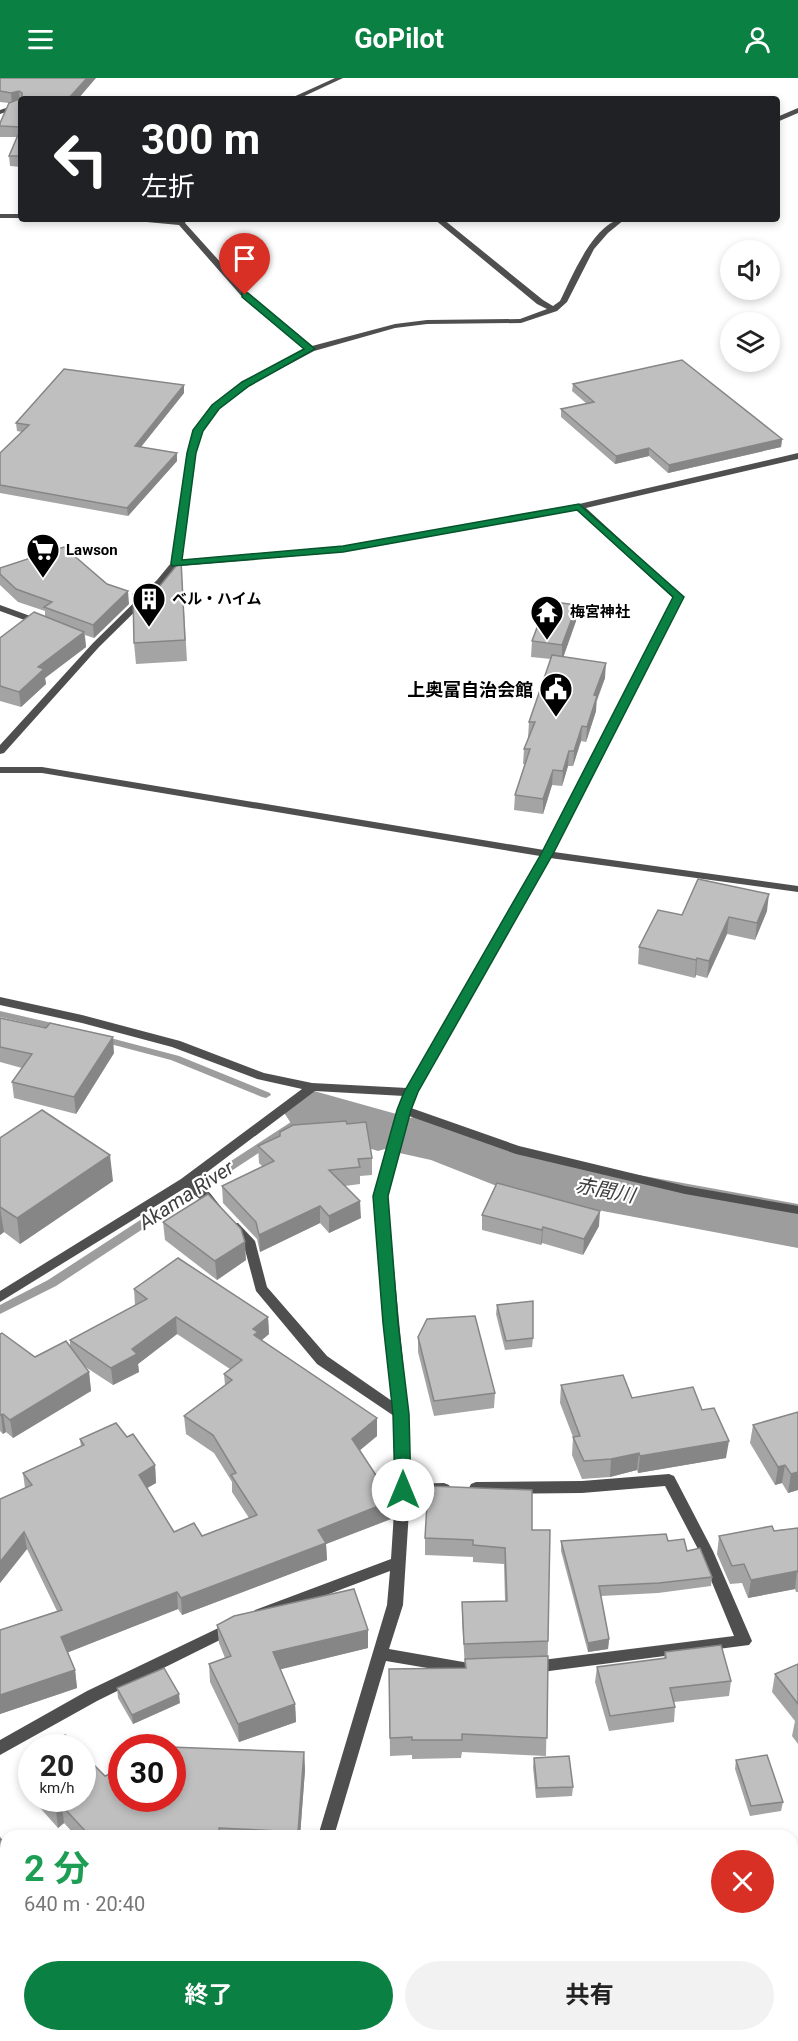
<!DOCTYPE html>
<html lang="ja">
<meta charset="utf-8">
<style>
body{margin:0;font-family:Roboto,"Noto Sans JP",sans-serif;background:#f2f2f2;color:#222;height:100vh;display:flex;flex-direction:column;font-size:22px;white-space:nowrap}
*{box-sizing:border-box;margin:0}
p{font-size:20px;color:#767676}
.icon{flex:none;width:33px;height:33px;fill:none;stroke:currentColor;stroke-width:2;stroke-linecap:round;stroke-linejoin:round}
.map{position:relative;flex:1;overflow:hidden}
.details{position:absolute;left:0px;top:1752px;width:798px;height:212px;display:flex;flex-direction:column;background:#fff;border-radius:18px 18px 0 0;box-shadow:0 3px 9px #0003}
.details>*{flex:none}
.banner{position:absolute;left:18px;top:18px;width:762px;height:126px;border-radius:6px;box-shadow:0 3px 9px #0003;background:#202124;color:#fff;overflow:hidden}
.fabs{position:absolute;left:720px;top:162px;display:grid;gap:12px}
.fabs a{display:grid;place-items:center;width:60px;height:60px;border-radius:50%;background:#fff;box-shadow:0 3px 9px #0003;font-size:30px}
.speed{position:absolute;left:18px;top:1656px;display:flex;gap:12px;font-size:30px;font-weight:700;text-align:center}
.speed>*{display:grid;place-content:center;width:78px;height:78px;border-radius:50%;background:#fff;box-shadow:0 3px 9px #0003;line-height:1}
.speed small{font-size:15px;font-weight:400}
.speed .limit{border:9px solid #d22;background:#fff;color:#111}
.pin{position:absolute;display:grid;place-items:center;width:51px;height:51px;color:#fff;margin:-62px -26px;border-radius:50% 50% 50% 0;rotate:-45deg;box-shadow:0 0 6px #0007}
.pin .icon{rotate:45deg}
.me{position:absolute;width:66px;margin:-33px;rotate:0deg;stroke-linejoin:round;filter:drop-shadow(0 0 4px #0008)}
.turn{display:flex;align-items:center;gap:21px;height:126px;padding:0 24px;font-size:27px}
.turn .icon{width:78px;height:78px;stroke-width:2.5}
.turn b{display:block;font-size:42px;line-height:51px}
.round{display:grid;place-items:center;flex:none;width:63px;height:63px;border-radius:32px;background:#f2f2f2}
.head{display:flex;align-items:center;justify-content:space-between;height:102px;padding:0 24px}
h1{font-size:36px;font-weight:700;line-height:45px;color:#1e9e55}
.button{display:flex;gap:12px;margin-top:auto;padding:12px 24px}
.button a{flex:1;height:69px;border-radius:36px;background:#0b8043;color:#fff;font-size:24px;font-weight:700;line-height:69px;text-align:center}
.button a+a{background:#f2f2f2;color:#222}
header{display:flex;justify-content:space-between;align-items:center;height:78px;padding:0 24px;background:#0b8043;color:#fff;font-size:27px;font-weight:700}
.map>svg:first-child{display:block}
</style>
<header><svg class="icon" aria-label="menu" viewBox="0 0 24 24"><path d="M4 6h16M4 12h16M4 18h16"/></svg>GoPilot<svg class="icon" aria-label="person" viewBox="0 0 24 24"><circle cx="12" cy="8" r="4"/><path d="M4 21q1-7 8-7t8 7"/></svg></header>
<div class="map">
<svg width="798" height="1963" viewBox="0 0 798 1963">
<rect width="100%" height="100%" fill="#fff"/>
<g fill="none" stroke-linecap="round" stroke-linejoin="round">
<g fill="#9d9d9d" fill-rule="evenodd">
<polygon points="0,933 61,947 66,950 61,953 0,939"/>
<polygon points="99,957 179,978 270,1015 271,1017 266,1020 262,1019 171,982 95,962 94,960"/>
<polygon points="314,1029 318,1030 319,1033 318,1036 56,1208 0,1236 0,1227 48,1202"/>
</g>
<polygon fill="#9d9d9d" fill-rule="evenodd" points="314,1013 400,1037 403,1042 417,1038 442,1042 545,1080 798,1126 798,1170 534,1120 512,1114 431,1082 395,1074 392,1069 378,1073 292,1047 283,1033 292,1019"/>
<g fill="#4f4f4f" fill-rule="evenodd">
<polygon points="335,0 343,0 298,21 289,21"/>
<polygon points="21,25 21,29 0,36 0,32"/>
<polygon points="798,30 798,35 777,44 777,39"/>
<rect x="0" y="136" width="21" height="4"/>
<path d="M132,141l47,2 8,-2 -2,4 65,72 62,51 83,-22 32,-4 93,-1 27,-10 -10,-5 -103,-85h9l100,81 10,6 7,-5c12,-24 35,-82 65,-82l-17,14 -14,16 -27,53 -10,9 -36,12 -94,1 -32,4 -81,23 -65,35 -30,23 -17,21 -6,23 -15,107 162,-14 236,-42 219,-51v6l-212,49 97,89 -129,255 244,34v6l-248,-34 -133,234 -6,16 108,38 166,40 113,20v8l-113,-20 -169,-40 -107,-38 -22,80 21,218 2,70 34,-1 5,2 2,4 -2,4 -5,2h-34l-7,110 -14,44 80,14 5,2 3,4 -3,4 -5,2 -83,-14 -52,175h-16l69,-231 3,-34 -130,49 -5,-2 -3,-4 3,-4 136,-51c3,-48 7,-95 3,-143l-77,-52 -61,-73 -12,-45 -17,-20 1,-3h10l17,18 12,46 60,69 65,45 -17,-205 29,-100 -89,-5 -121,91 16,11 11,14 -1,3h-10l-10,-11 -15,-11 -185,114v-11l181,-112 121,-90 -45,-10 -85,-32 -90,-24 -82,-18v-8l82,18 98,26 84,32 48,10 95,5 133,-232 -498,-83h-42v-6h42l502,83 129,-252 -96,-88 -234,42 -164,14 -16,18 -64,63 -95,106 -4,1v-9l93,-102 64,-63 14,-17 17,-110 7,-25 18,-23 30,-23 63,-33 -62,-50 -65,-74 -43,-4z"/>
<polygon points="0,527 44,543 46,545 41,548 38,547 0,533"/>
<polygon points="669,1396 674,1398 713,1473 752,1563 749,1567 534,1595 529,1593 526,1589 529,1585 534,1583 734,1558 699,1473 665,1408 582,1415 476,1416 471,1414 469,1410 471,1406 476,1404 582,1403"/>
<polygon points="231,1544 236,1546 239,1550 236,1554 97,1623 0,1677 0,1662 87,1613"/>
<polygon points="256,1958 273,1958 271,1963 253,1963"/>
</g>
</g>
<g fill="#a4a4a4">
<polygon points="0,0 96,0 21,21 21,89 10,88 9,78 17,59 0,59 0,45 9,25 0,24"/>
<polygon points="573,306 782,361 781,369 668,395 649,378 615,386 561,339 561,331 587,326 572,313"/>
<polygon points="184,307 184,315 141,369 177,375 177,383 128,438 0,415 0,375 22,354 17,353 16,345"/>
<polygon points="181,482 187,583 136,586 134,565 154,515"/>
<polygon points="0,490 129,526 94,560 85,557 86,569 45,600 46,606 21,629 0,623 0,560 45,539 45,533 18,524 0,507"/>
<polygon points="576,543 563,579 605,600 597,623 596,633 586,664 581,663 573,688 568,688 562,708 552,707 543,736 514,732 515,717 525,686 523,686 524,671 529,659 528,659 529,644 551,581 531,579 532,563"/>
<polygon points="767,833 755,862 727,856 707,900 696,897 695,900 638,886 639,869 682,837"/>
<polygon points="0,940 114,975 76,1036 14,1020 12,1004 22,990 0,984"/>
<polygon points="347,1046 372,1080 372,1097 360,1098 360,1106 345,1108 361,1140 329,1155 320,1145 260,1174 257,1161 223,1125 222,1108 263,1089 259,1085 258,1068"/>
<polygon points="0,1060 113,1103 20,1166 4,1154 0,1157"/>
<polygon points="482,1137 599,1148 583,1177 542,1165 541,1167 482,1152"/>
<polygon points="163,1144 246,1182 217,1202 165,1162"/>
<polygon points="178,1180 268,1239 269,1256 262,1262 377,1340 377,1358 360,1372 391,1420 391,1441 326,1466 327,1482 182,1537 178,1531 68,1574 75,1592 77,1610 0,1636 0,1552 57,1533 27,1471 0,1505 0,1421 25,1410 23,1395 81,1369 80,1361 116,1345 127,1359 133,1356 155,1387 156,1405 147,1410 174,1454 194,1445 202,1458 249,1440 232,1414 232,1404 214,1375 186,1356 184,1338 225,1307 224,1296 230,1291 177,1256 138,1286 139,1294 113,1307 84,1288 89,1294 91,1313 13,1360 6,1354 3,1356 0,1353 0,1256 2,1255 35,1279 66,1263 70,1268 70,1262 135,1228 134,1211"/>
<polygon points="497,1227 533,1260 532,1269 505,1272 496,1236"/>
<polygon points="418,1259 495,1315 494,1330 434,1338 418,1274"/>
<polygon points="561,1307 702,1332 726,1380 638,1395 637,1392 610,1399 582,1401 572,1377 573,1359 560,1325"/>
<polygon points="798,1334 798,1412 788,1415 782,1405 775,1407 750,1365 753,1347"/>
<polygon points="798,1450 798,1514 796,1514 795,1511 748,1520 742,1505 730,1506 717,1476 719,1458"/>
<polygon points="532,1452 548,1563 546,1678 462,1674 461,1680 412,1681 412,1677 390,1678 389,1591 465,1590 462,1541 462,1524 505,1523 504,1486 473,1484 473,1479 425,1477 425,1460"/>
<polygon points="561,1463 668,1463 687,1473 712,1499 711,1508 658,1515 601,1518 609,1561 608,1571 588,1574 561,1473"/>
<polygon points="217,1547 368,1570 280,1591 295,1626 296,1644 239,1664 210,1604 209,1586 225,1580 219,1565"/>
<polygon points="665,1574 731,1603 729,1618 674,1624 675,1629 674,1644 609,1653 595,1604 597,1589 664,1580"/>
<polygon points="798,1586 798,1666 792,1658 795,1643 772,1614 775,1596"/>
<polygon points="117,1610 180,1625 133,1646 118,1620"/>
<polygon points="304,1674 305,1692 300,1758 76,1758 64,1745 58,1750 34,1723 33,1720 82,1720 105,1698"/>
<polygon points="534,1680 573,1709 572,1718 536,1720 533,1689"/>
<polygon points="32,1681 32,1711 25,1704 22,1687"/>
<polygon points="736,1682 783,1724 781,1733 750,1738 735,1691"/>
</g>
<g fill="#868686">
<polygon points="87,0 96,0 78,21 68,21"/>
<polygon points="19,13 20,23 12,26 11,15"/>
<polygon points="184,307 184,315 136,375 135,368"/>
<polygon points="782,361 781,369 668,395 669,387"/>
<polygon points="649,370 649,378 615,386 616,378"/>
<polygon points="177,375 177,383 128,438 127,430"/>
<polygon points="128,513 129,526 94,560 93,547"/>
<polygon points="577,527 576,543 562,583 562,567"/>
<polygon points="84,554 86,569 45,600 46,606 21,629 19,614 38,589"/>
<polygon points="606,585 605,600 596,623 596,633 586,664 587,649 594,617"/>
<polygon points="582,648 581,663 573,688 574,673"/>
<polygon points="569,673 568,688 562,708 563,693"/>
<polygon points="553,692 552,707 543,736 543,721"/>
<polygon points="769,816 767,833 755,862 757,845"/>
<polygon points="729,839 727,856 707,900 709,883"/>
<polygon points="697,880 696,897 695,900 696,882"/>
<polygon points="113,959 114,975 76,1036 74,1019"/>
<polygon points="110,1077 113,1103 20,1166 17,1140"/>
<polygon points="360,1123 361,1140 329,1155 329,1138"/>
<polygon points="320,1128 320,1145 260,1174 259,1157"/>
<polygon points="0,1129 4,1154 0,1157"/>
<polygon points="600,1133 599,1148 583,1177 584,1161"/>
<polygon points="543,1149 542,1165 541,1167 542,1152"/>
<polygon points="245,1164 246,1182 217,1202 215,1183"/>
<polygon points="176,1239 177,1256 138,1286 139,1294 113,1307 111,1290 132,1271"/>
<polygon points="268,1239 269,1256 258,1265 259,1271 253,1251"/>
<polygon points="89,1294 91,1313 13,1360 10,1342"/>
<polygon points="3,1336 6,1354 3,1356 1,1337"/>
<polygon points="377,1340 377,1358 353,1378 352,1361"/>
<polygon points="729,1363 726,1380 638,1395 640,1378"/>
<polygon points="639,1375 637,1392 610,1399 611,1381"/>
<polygon points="155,1387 156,1405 140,1414 139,1397"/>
<polygon points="785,1387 782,1405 775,1407 778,1389"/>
<polygon points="798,1394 798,1412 788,1415 791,1396"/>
<polygon points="391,1420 391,1441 326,1466 327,1482 182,1537 181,1520 318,1452"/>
<polygon points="24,1454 27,1471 0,1505 0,1484"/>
<polygon points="797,1493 795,1511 748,1520 751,1502"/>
<polygon points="177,1514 178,1531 64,1576 61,1559"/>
<polygon points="368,1552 368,1570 274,1593 273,1574"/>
<polygon points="609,1561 608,1571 588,1574 588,1565"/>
<polygon points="75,1592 77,1610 0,1636 0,1617"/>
<polygon points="179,1616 180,1625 133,1646 132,1637"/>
<polygon points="295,1626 296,1644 239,1664 238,1646"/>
<polygon points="304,1674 305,1692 300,1758 298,1758"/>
<polygon points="62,1728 64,1745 58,1750 56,1732"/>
<polygon points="6,1812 6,1831 0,1836 0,1816"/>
</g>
<g fill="#bfbfbf" stroke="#868686" stroke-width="1.5">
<polygon points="0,0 87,0 68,21 21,21 21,49 0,48 0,45 9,25 22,20 22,15 19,13 11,15 0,13"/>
<polygon points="21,50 21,78 9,78"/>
<polygon points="682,282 782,361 669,387 649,370 616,378 561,331 594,324 573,306"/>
<polygon points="64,291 184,307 135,368 177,375 127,430 0,407 0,375 29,347 16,345"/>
<polygon points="64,469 107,506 128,513 93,547 44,529 52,524 16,511 0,496 0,490"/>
<polygon points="181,482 185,562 134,565 133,516 140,510 154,515"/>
<polygon points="547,523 577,527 562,567 532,563"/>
<polygon points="34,534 84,554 38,589 44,591 19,614 0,608 0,560"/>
<polygon points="552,577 606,585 594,617 597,618 587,649 582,648 574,673 569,673 563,693 553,692 543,721 515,717 530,671 524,671 535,644 529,644"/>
<polygon points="698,801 769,816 757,845 729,839 709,883 697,880 696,882 639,869 658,832 682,837"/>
<polygon points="0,940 46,950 50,945 113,959 74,1019 12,1004 32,976 0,969"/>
<polygon points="42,1032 110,1077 17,1140 0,1129 0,1060"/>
<polygon points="346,1043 347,1046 366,1044 372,1080 358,1081 360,1089 329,1092 360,1123 329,1138 320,1128 259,1157 256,1144 222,1108 274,1083 258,1068 280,1058 280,1054 293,1047"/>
<polygon points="497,1105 600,1133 584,1161 543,1149 542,1152 482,1137"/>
<polygon points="208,1116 241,1151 245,1164 215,1183 163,1144"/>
<polygon points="178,1180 268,1239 253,1251 258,1254 254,1257 377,1340 352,1361 391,1420 391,1423 318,1452 326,1465 181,1520 177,1514 61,1559 75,1592 0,1617 0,1552 62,1532 24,1454 0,1484 0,1421 32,1407 23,1395 84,1367 80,1361 116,1345 127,1359 133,1356 155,1387 139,1397 174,1454 194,1445 202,1458 257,1437 231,1397 236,1395 213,1357 184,1338 232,1302 224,1296 242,1282 176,1239 132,1271 137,1276 111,1290 70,1262 147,1221 134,1211"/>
<polygon points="533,1223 533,1260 506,1263 497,1227"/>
<polygon points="475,1238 495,1315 434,1323 418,1259 427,1241"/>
<polygon points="2,1255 35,1279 66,1263 89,1294 10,1342 3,1336 0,1337 0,1256"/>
<polygon points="623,1297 632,1320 693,1309 702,1332 714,1330 729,1363 640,1378 639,1375 611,1381 584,1383 573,1359 580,1358 561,1307"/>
<polygon points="798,1334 798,1394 791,1396 785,1387 778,1389 753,1347"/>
<polygon points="428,1408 532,1412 532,1452 550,1452 548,1563 464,1566 462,1524 507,1523 505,1470 473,1467 473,1462 425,1460"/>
<polygon points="772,1448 774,1453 798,1450 798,1494 797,1493 751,1502 744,1486 732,1488 719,1458"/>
<polygon points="666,1456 668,1463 684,1461 687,1473 700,1470 712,1499 659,1505 599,1508 609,1561 588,1565 561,1463"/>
<polygon points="354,1511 368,1552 273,1574 295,1626 238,1646 209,1586 231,1578 217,1547 234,1538"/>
<polygon points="721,1567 731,1603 670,1610 675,1629 610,1638 597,1589 666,1580 665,1574"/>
<polygon points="548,1578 547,1660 462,1656 462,1662 412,1662 412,1659 390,1660 389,1591 466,1590 465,1581"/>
<polygon points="798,1586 798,1626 775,1596"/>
<polygon points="164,1590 179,1616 132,1637 117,1610"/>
<polygon points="65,1657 77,1670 47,1670"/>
<polygon points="170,1669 304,1674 298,1754 219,1750 221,1758 90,1758 62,1728 56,1732 45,1720 82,1720 82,1675 105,1698 122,1691 122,1720 172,1720 172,1670"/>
<polygon points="767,1677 783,1724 751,1728 736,1682"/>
<polygon points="569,1678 573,1709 537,1710 534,1680"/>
<polygon points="32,1681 32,1697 22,1687"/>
<polygon points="0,1760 6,1767 6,1812 0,1816"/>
<polygon points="113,1958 206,1958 209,1963 116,1963"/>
<polygon points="637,1958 663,1958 665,1963 631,1963 629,1960"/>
</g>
<polygon fill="#0b8043" stroke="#07532c" stroke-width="1.5" points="242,215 248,215 315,271 249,308 219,331 203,353 196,375 182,482 343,468 579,426 684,519 553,776 418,1014 411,1032 388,1118 398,1245 409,1336 411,1412 409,1416 403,1418 397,1416 395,1412 393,1336 383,1245 373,1118 397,1032 404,1014 541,776 673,519 577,432 343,474 172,488 171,485 187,375 193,352 212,327 242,304 304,271 242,219"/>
<defs>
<g id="supermarket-pin" transform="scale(1.725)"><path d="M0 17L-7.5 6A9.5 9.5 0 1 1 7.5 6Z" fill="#000" stroke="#fff"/><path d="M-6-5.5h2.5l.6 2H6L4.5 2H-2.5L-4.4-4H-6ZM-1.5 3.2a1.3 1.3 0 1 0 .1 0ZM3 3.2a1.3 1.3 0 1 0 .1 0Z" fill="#fff"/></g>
<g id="building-pin" transform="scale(1.725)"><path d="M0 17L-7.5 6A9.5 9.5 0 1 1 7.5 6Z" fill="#000" stroke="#fff"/><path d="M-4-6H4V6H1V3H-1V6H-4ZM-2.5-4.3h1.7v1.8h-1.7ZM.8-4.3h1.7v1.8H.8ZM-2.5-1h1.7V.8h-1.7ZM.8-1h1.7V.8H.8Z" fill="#fff"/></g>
<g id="temple-pin" transform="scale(1.725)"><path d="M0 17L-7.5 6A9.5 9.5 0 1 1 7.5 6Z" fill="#000" stroke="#fff"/><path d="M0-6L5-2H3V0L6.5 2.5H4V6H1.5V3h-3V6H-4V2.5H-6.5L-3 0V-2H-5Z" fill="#fff"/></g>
<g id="civic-pin" transform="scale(1.725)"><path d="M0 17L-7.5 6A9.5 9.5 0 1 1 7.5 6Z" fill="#000" stroke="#fff"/><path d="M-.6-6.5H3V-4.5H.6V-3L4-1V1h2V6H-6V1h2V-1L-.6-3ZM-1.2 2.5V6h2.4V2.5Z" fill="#fff"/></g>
</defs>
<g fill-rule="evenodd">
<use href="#supermarket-pin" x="43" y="472"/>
<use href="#building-pin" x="149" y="521"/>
<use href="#temple-pin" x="547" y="534"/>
<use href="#civic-pin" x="556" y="611"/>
</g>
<g text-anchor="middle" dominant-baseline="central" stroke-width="4.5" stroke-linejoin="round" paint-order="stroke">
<g font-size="15" font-weight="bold" fill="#000" stroke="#fff" text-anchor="start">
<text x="66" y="472">Lawson</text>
<text x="172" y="521">ベル・ハイム</text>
<text x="570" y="534">梅宮神社</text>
</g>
<g font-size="18" font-weight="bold" fill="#000" stroke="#fff" text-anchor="end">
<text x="533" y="611">上奥富自治会館</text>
</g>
<g font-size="20" font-style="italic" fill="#3e3e3e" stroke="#fff">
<text transform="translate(605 1112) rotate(11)">赤間川</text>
<text transform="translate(186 1117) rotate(-33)">Akama River</text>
</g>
</g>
</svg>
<div class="fabs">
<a><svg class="icon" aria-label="sound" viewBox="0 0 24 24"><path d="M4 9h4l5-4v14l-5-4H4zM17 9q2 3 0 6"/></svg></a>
<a><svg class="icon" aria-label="layers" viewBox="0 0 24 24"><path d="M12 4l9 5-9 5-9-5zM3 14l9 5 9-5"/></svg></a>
</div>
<div class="speed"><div>20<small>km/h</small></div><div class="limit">30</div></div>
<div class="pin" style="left:245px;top:217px;background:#d93025"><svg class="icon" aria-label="arrive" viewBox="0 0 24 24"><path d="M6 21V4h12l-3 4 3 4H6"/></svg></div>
<svg class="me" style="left:403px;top:1412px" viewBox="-20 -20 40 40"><circle r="19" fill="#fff"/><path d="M0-13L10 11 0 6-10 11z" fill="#0b8043"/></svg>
<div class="banner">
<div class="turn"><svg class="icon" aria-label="left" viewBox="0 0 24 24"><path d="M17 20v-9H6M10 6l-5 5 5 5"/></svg><div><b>300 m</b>左折</div></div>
</div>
<section class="details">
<div class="head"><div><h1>2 分</h1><p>640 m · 20:40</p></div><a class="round" style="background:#d93025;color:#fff"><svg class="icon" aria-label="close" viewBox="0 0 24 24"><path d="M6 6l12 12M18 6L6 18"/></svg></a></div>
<div class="button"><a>終了</a><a>共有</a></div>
</section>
</div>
